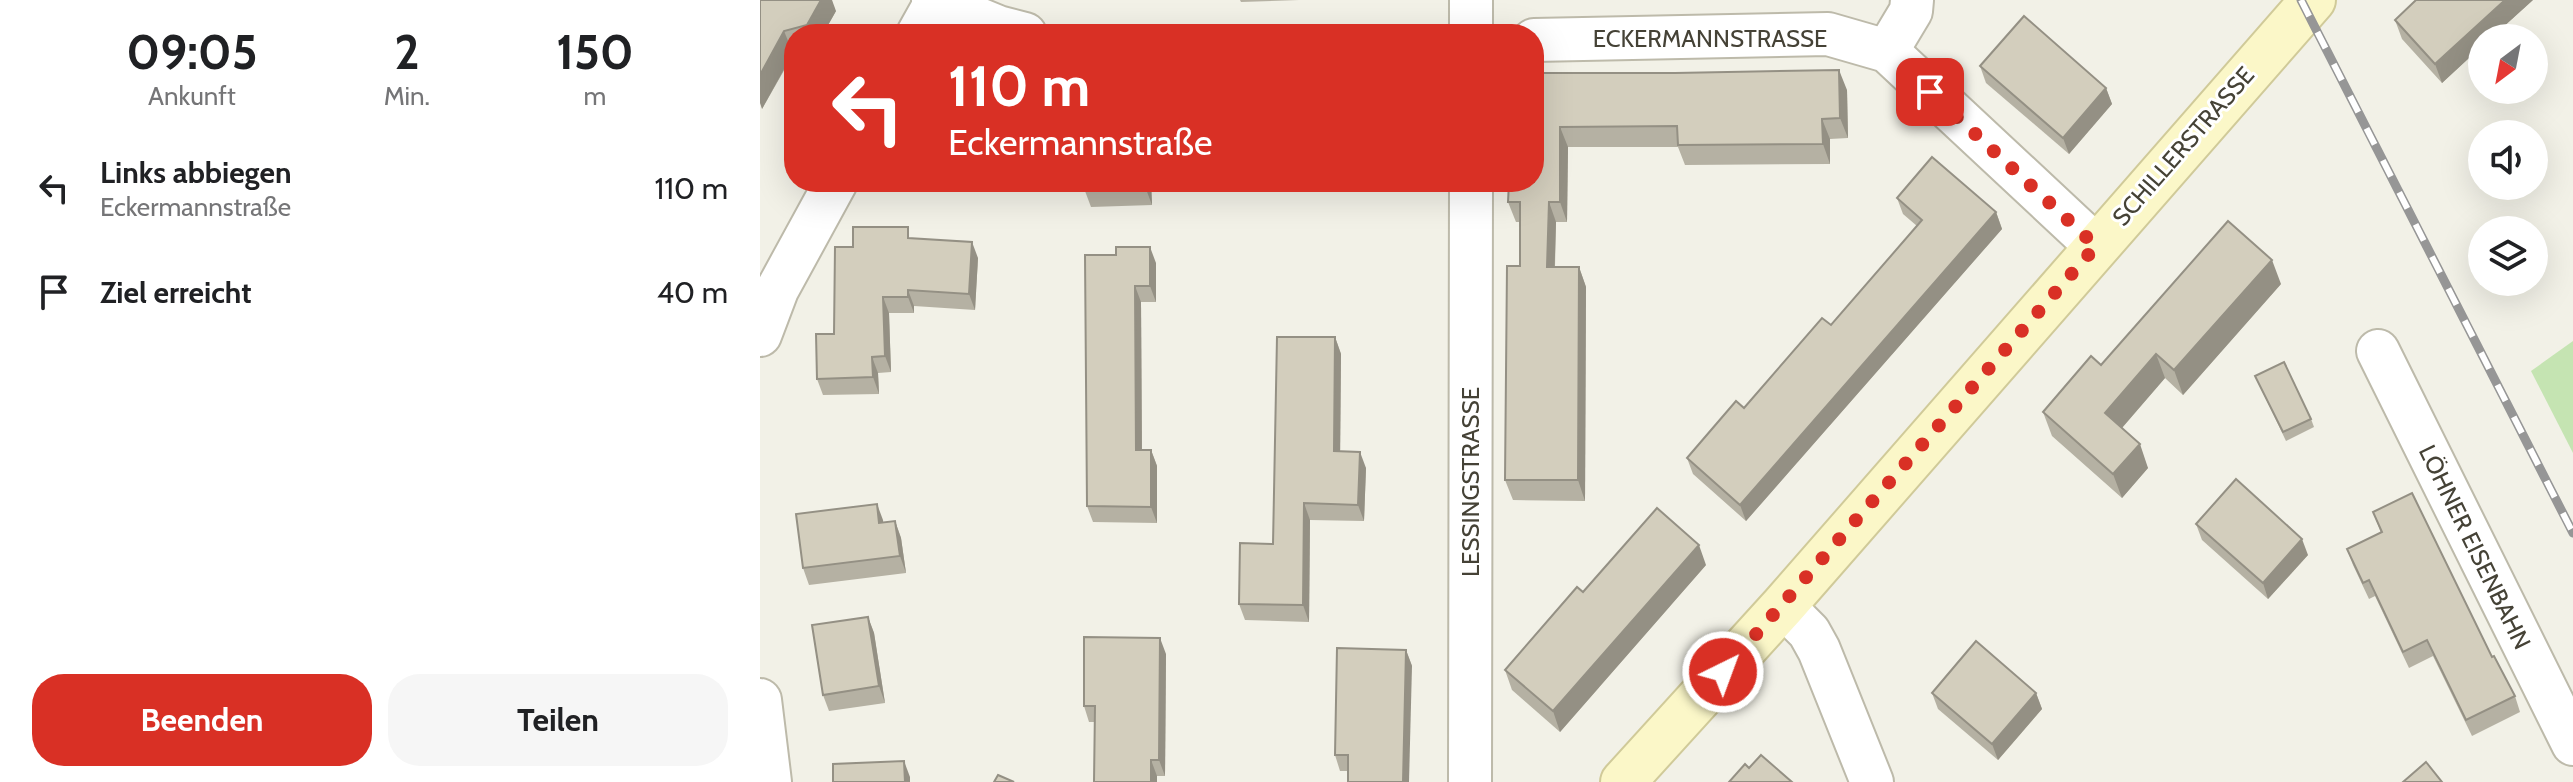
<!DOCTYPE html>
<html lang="de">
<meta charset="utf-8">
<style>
body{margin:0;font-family:Cabin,sans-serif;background:#f6f6f6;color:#202124;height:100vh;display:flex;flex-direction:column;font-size:30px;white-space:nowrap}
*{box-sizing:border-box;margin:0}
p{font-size:26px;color:#757577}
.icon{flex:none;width:44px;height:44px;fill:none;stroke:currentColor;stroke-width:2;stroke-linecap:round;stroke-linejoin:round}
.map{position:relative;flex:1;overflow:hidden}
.drawer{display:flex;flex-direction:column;background:#fff;width:760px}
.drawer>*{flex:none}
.hud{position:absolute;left:24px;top:24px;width:760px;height:168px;border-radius:32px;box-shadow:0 8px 32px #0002;background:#d93025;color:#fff;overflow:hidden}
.needle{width:52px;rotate:212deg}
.fabs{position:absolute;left:1708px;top:24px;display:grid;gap:16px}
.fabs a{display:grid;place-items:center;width:80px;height:80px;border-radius:50%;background:#fff;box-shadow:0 8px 32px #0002;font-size:40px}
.pin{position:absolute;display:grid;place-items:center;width:68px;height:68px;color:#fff;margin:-34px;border-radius:16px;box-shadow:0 4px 12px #0006}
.me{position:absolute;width:88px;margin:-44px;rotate:42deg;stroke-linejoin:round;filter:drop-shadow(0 0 6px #0008)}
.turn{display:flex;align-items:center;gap:28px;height:168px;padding:0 32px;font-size:36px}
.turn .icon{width:104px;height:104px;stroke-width:2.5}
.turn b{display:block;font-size:56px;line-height:68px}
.eta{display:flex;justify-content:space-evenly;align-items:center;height:136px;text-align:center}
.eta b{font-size:48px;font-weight:700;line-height:56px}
.button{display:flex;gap:16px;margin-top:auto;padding:16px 32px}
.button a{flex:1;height:92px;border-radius:32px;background:#d93025;color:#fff;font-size:32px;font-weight:700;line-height:92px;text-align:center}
.button a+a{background:#f6f6f6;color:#202124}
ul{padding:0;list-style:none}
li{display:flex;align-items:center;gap:24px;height:104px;padding:0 32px}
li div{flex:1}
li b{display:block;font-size:30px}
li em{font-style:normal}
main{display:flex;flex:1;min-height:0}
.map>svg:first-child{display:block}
</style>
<main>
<section class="drawer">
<div class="eta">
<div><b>09:05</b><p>Ankunft</p></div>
<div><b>2</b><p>Min.</p></div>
<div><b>150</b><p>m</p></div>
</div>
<ul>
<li><svg class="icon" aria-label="left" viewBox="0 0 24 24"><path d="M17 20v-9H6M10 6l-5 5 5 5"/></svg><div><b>Links abbiegen</b><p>Eckermannstraße</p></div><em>110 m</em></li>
<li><svg class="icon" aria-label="arrive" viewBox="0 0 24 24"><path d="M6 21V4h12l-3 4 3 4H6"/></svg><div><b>Ziel erreicht</b></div><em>40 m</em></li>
</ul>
<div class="button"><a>Beenden</a><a>Teilen</a></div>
</section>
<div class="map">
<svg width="1813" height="782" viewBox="0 0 1813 782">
<rect width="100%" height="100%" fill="#f2f1e7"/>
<polygon fill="#c5e4b2" points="1813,341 1813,453 1771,371"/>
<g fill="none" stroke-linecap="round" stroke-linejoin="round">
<g stroke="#bdbaaa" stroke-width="46">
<g id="minor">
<polyline points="173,0 238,27 265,34"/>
<polyline points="158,34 177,0"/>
<polyline points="711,34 711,0"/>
<polyline points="774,40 1068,34 1127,51 1336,246"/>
<polyline points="1127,51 1151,11 1152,0"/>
<polyline points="0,335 17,290 76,182"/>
<polyline points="1618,351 1813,744"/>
<polyline points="1023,606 1049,632 1059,650 1112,782"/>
<polyline points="0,700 10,782"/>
<polyline points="710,782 711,182"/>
</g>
</g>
<g stroke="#d0ca99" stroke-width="48">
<polyline id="secondary" points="863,782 1023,606 1553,0"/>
</g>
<use href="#minor" stroke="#fff" stroke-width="42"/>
<use href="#secondary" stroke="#fbf7c8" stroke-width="44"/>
<g stroke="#969696" stroke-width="9">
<polyline id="rail" points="1541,0 1813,533"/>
</g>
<use href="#rail" stroke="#fff" stroke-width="6" stroke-dasharray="18" stroke-linecap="butt"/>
</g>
<g fill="#b5b1a3">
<polygon points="0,0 76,11 63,34 34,34 34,53 2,109"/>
<polygon points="480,0 539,0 481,2"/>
<polygon points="1773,0 1731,38 1722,38 1722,46 1682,83 1642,39 1635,20"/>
<polygon points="1220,66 1346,88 1352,104 1309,154 1226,83"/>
<polygon points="774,73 1087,90 1088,138 1070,139 1070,164 925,165 918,147 808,147 807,222 796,222 795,267 819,267 826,287 825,501 753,500 745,480 760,266 760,222 756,222 748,202"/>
<polygon points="325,182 391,182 392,205 331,207 325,191"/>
<polygon points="1137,198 1236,212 1242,229 986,521 933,474 927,458 984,408 1071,325 1157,226 1143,214"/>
<polygon points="152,239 218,258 215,310 154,306 154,313 129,313 131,372 118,373 119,394 63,395 57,379 74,334 93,247"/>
<polygon points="356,255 396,263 396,302 381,302 382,450 391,450 397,466 397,523 333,522 327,506"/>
<polygon points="1521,284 1423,395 1405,378 1362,428 1388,468 1362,498 1292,436 1283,412 1341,365"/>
<polygon points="575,337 581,354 580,452 606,468 604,521 550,520 549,622 485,620 479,604 513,544"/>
<polygon points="1495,376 1551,419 1554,427 1526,441"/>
<polygon points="1613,512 1732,657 1755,696 1760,712 1712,736 1673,656 1649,668 1615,596 1609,599 1593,565 1587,549 1621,533"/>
<polygon points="123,520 123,523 135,521 141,538 146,573 49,585 43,568"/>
<polygon points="1436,524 1548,555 1508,599 1442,540"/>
<polygon points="946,565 800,732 752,690 745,670 823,592"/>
<polygon points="108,617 114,633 125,703 69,711 63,695"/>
<polygon points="646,650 652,666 588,771 580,771 575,755"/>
<polygon points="406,654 405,776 397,776 397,782 334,782 335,722 329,722 324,706"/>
<polygon points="1172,693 1276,693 1282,709 1238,760 1178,709"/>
</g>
<g fill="#949084">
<polygon points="61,0 72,0 76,11 63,34 50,34 47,25"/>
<polygon points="1745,0 1773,0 1731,38 1722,38 1722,46 1682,83 1675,64"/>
<polygon points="24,31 33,53 2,109 0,103 0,75"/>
<polygon points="1079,70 1087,90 1088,138 1080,118"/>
<polygon points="1346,88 1352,104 1309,154 1303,138"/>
<polygon points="1062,119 1070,139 1070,164 1063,144"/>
<polygon points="800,127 808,147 807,222 800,202"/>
<polygon points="386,182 391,182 392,205 386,189"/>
<polygon points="789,202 796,222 794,287 787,267"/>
<polygon points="1236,212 1242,229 986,521 980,505"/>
<polygon points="212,242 218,258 215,310 209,294"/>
<polygon points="390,247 396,263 396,302 390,286"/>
<polygon points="1512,260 1521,284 1423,395 1414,370"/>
<polygon points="819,267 826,287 825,501 818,480"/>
<polygon points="375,286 381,302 382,466 376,450"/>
<polygon points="148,290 154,306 154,313 148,297"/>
<polygon points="123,297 129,313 131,372 125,356"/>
<polygon points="575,337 581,354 580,467 574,451"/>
<polygon points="1396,354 1405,378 1354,437 1345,413"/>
<polygon points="112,357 118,373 119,394 113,377"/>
<polygon points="1380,444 1388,468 1362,498 1353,474"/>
<polygon points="391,450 397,466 397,523 391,507"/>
<polygon points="600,452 606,468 604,521 598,505"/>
<polygon points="544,503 550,520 549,622 543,605"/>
<polygon points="117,504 123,520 125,539 119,523"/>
<polygon points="135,521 141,538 146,573 140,556"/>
<polygon points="1542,539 1548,555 1508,599 1503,583"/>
<polygon points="939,545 946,565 800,732 793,711"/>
<polygon points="108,617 114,633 125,703 119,686"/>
<polygon points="400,638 406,654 405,776 399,760"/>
<polygon points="646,650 652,666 649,782 643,782"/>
<polygon points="1276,693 1282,709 1238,760 1232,744"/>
<polygon points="391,760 397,776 397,782 391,782"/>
<polygon points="144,761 150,777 150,782 145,782"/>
</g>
<g fill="#d3cebd" stroke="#949084" stroke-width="2">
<polygon points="0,0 61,0 47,25 24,31 0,75"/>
<polygon points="1656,0 1745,0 1675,64 1635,20"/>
<polygon points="1264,16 1346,88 1303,138 1220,66"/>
<polygon points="1079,70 1080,118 1062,119 1063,144 918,145 917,126 800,127 800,202 789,202 787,267 819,267 818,480 745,480 747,266 760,266 760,202 748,202 749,182 774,182 774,73 915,73"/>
<polygon points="1172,157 1236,212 980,505 927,458 976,401 984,408 1062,318 1071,325 1162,220 1137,198"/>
<polygon points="325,182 386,182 386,189 325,191"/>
<polygon points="1468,221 1512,260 1414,370 1396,354 1345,413 1380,444 1353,474 1283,412 1331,356 1341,365"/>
<polygon points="93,227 148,227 148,238 212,242 209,294 148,290 148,297 123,297 125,356 112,357 113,377 57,379 56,334 74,334 75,247 93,247"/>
<polygon points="356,247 390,247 390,286 375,286 376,450 391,450 391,507 327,506 325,255 356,255"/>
<polygon points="517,337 575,337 574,451 600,452 598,505 544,503 543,605 479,604 480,543 513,544"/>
<polygon points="1524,362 1551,419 1523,432 1495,376"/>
<polygon points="1476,479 1542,539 1503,583 1436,524"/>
<polygon points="1652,493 1732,657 1734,656 1755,696 1706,720 1667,640 1643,652 1609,580 1603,583 1587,549 1622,532 1613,512"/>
<polygon points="117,504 119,523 135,521 140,556 43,568 36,514"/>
<polygon points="897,508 939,545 793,711 745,670 817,587 823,592"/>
<polygon points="108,617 119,686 63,695 52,625"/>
<polygon points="324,637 400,638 399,760 391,760 391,782 334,782 335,706 324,706"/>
<polygon points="1216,641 1276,693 1232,744 1172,693"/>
<polygon points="577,648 646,650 643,782 588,782 588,755 575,755"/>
<polygon points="1001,755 1032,782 969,782 985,764 989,768"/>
<polygon points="144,761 145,782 73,782 73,764"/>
<polygon points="1666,762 1682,782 1643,782"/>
<polygon points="238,775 254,782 234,782"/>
</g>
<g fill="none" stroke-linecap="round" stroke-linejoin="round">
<polyline stroke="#d93025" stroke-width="14" stroke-dasharray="0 25.2" points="963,672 1336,246 1170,92"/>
</g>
<g text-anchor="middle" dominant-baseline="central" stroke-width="6" stroke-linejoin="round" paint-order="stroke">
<g font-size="24" fill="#454236" stroke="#fff">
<text x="950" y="38">ECKERMANNSTRASSE</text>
<text transform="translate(1423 146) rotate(-49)">SCHILLERSTRASSE</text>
<text transform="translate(710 482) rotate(-90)">LESSINGSTRASSE</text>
<text transform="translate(1715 547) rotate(64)">LÖHNER EISENBAHN</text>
</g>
</g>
</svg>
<div class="fabs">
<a><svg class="needle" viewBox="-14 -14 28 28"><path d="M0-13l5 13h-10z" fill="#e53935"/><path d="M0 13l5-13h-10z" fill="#757577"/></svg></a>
<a><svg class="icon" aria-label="sound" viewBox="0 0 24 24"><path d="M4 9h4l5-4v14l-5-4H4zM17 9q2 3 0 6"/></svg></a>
<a><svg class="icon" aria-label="layers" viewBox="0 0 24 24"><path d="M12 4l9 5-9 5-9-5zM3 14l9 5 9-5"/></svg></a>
</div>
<div class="pin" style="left:1170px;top:92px;background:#d93025"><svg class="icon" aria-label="arrive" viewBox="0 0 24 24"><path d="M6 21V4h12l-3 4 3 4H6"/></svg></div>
<svg class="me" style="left:963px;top:672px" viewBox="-20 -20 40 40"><circle r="17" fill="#d93025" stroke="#fff" stroke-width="3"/><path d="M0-11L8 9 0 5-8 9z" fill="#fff"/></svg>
<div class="hud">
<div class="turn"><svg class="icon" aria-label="left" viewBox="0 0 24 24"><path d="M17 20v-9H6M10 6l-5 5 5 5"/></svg><div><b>110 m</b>Eckermannstraße</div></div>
</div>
</div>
</main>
